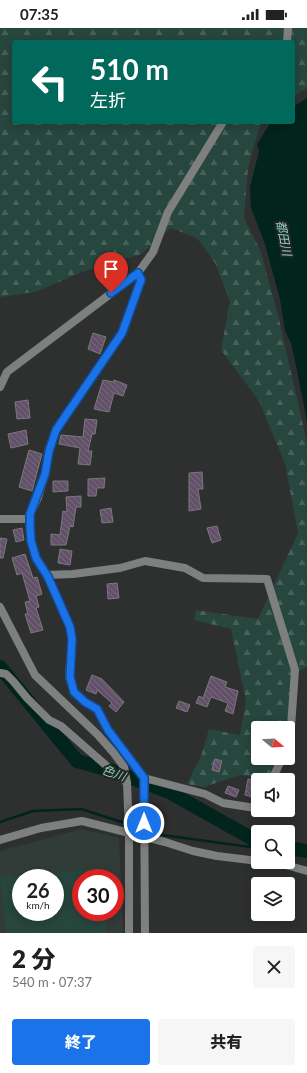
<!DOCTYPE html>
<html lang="ja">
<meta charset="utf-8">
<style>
body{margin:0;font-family:Lato,"Noto Sans JP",sans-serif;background:#f6f6f6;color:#202124;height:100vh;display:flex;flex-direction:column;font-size:15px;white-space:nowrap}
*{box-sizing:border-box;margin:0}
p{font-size:13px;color:#757577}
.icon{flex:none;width:22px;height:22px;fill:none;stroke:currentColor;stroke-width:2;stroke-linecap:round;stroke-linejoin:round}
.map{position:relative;height:905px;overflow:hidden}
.side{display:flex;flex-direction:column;background:#fff;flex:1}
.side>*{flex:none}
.top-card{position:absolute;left:12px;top:12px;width:283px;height:84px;border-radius:4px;box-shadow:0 2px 10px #0003;background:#00695c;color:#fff;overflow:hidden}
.needle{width:26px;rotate:108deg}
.controls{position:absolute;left:251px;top:693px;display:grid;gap:8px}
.controls a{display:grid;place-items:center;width:44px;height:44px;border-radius:4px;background:#fff;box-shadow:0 2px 10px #0003;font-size:20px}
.speed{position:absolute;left:12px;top:841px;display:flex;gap:8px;font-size:20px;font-weight:700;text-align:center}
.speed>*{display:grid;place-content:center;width:52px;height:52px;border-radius:50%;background:#fff;box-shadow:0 2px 10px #0003;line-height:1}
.speed small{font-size:10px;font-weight:400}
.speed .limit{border:6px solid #d22;background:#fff;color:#111}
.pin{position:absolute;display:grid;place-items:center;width:34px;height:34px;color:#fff;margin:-41px -17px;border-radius:50% 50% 50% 0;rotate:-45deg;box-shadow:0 0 4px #0007}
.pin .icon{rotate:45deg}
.me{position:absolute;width:44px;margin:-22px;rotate:0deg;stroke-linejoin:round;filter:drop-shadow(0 0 3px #0008)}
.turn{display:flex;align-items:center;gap:14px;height:84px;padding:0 12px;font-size:18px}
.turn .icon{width:52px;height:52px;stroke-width:2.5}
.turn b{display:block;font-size:28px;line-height:34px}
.round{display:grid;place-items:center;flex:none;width:42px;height:42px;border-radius:4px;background:#f6f6f6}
.summary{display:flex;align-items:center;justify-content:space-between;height:68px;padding:0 12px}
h1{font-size:24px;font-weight:800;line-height:30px}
.primary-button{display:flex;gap:8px;margin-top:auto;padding:8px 12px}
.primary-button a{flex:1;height:46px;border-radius:4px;background:#1a73e8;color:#fff;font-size:16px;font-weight:800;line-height:46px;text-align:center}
.primary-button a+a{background:#f6f6f6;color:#202124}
.status{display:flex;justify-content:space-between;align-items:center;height:28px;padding:0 20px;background:#fff;direction:ltr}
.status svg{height:11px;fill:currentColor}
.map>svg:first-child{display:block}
</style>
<div class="status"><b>07:35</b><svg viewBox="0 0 49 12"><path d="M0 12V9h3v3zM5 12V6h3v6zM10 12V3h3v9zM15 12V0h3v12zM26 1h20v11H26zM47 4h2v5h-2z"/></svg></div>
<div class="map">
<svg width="307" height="905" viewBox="0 0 307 905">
<defs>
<pattern id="forest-firs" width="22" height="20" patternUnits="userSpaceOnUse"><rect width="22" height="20" fill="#27463d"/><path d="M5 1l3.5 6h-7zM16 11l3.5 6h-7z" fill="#466159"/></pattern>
<pattern id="building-back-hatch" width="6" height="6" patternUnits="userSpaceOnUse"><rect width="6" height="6" fill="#625169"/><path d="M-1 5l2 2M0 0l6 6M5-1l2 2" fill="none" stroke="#786a7f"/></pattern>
</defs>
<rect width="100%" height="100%" fill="#2d302f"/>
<path fill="#313b38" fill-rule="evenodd" d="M81,801l38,9 4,95h-123v-82zM21,850h34v34h-34zM81,850h34v34h-34z"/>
<polygon fill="url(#forest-firs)" points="0,0 307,0 307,60 293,69 293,14 14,14 14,94 261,94 248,140 244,190 261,224 278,287 307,414 307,639 295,646 288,700 258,700 258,730 282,730 272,752 240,747 204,759 187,756 201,728 209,701 240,707 246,673 231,601 194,592 196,582 258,591 298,505 285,436 259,373 221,322 230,273 215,235 197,210 171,200 141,226 85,243 35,264 0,269"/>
<path fill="#27463d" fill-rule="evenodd" d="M104,841v9h-23v34h25l1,21h-101l-6,-56zM21,850h34v34h-34z"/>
<polygon fill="#01241d" points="307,70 307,393 295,333 291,315 285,303 280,271 265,216 251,180 250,159 259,123 257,116 271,94 293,94 293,79"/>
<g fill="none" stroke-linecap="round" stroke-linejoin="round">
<g stroke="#01241d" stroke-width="2.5">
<polyline points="0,794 33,783 81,781 162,807 258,820"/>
<polyline points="288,825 303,828 307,826"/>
</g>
<g stroke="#01241d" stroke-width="14">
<polyline points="0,639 77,733 116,744 169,764 258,814"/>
<polyline points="288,820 307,823"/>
</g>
</g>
<g fill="url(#building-back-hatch)" stroke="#7b797c">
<polygon points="93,305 106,309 100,326 88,321"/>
<polygon points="103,352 114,354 114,352 127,357 123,368 114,365 109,384 94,381"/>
<polygon points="28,372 30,390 17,391 15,374"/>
<polygon points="85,391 97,392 95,406 92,406 88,423 92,423 90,437 78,436 80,420 59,416 61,407 83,409"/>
<polygon points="26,402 28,416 11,420 8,406"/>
<polygon points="29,422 42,426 32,463 19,459"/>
<polygon points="202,444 203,461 198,461 201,481 189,483 189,445"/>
<polygon points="105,450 104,460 97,460 96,468 88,468 88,451"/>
<polygon points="53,453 68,453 68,463 53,464"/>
<polygon points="81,468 81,479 76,479 73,499 70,498 66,517 51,517 51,506 60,507 63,483 67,484 66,469"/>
<polygon points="111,480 113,494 102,495 100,482"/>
<polygon points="217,498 221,512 212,515 207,500"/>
<polygon points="22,500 24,512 16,514 13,502"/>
<polygon points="0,510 7,511 3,530 0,530"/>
<polygon points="60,521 72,523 70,537 58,535"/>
<polygon points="25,526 33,550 37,549 42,566 36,568 39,579 36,580 43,602 31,605 25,586 28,586 25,574 30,573 22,545 17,547 12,530"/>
<polygon points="117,555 119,570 108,571 107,556"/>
<polygon points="92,647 102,651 124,674 116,684 109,678 112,675 97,662 96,666 86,662"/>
<polygon points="211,648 227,654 225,659 238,663 233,686 225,683 228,675 211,669 207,679 196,675 199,668 203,670"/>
<polygon points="179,673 190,677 187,684 176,680"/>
<polygon points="215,731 222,733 219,744 212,742"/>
<polygon points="248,751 256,753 252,769 245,767"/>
<polygon points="228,758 239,762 236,769 225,765"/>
</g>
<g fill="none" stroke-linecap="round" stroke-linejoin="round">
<g stroke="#7e807f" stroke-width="8">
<polyline points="287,14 288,0"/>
<polyline points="138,245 141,252 122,305 56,402 49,423 45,446 38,470 30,486 30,498 31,513 36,530 48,549 70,599 72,611 69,649 74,664 85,674 97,681 108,702 144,750 145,905"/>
<polyline points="0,359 7,344 138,245 153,224 168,184 223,94"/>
<polyline points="0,491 30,491"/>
<polyline points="47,547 73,546 120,540 145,533 185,540 203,550 267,551 295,642 290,713 288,717"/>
<polyline points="0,645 6,646 13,653 27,670 49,692 61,698 117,747 127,755"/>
<polyline points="144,750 205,766 223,775 255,780 258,777"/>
<polyline points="272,752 282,730"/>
<polyline points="0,812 41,800 82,793 165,814 193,823 217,828 258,833"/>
<polyline points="275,834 307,843"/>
</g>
<polyline stroke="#7e807f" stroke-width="8" points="0,579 35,647 98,707 113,724 124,739 127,755 129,805 129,905"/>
</g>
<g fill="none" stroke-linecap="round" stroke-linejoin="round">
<g stroke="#114b97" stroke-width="10">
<polyline id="route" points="111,265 138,245 141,252 122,305 56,402 49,423 45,446 30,486 30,498 31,513 36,530 48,549 70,599 72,611 70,649 74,664 85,674 97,681 108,702 144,750 144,795"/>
</g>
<use href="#route" stroke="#1a73e8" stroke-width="7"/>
</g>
<g text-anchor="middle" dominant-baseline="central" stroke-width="4" stroke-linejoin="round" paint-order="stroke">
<g font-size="12" font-style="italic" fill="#8ed2bf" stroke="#232625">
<text transform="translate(284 210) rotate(79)">都田川</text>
<text transform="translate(114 745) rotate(19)">色川</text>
</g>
</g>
</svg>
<div class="controls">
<a><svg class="needle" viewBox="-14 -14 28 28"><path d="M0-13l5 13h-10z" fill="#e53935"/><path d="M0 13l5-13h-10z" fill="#757577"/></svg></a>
<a><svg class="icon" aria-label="sound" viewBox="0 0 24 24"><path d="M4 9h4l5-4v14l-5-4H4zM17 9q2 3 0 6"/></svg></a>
<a><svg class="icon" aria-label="search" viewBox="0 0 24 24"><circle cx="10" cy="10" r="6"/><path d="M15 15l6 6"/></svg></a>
<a><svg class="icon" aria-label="layers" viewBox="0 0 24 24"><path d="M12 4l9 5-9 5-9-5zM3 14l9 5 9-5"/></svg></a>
</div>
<div class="speed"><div>26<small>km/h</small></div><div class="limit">30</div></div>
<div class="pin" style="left:111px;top:265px;background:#d93025"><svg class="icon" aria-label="arrive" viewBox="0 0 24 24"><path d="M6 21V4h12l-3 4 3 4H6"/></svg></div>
<svg class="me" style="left:144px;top:795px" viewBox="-20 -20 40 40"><circle r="17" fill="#1a73e8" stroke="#fff" stroke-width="3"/><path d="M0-11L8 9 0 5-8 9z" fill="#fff"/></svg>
<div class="top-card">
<div class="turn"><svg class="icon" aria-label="left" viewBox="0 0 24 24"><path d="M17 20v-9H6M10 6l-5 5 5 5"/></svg><div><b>510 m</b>左折</div></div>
</div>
</div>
<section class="side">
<div class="summary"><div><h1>2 分</h1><p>540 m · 07:37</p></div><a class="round"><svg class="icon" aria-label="close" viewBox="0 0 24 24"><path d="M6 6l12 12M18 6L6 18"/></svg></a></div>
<div class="primary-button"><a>終了</a><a>共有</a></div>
</section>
